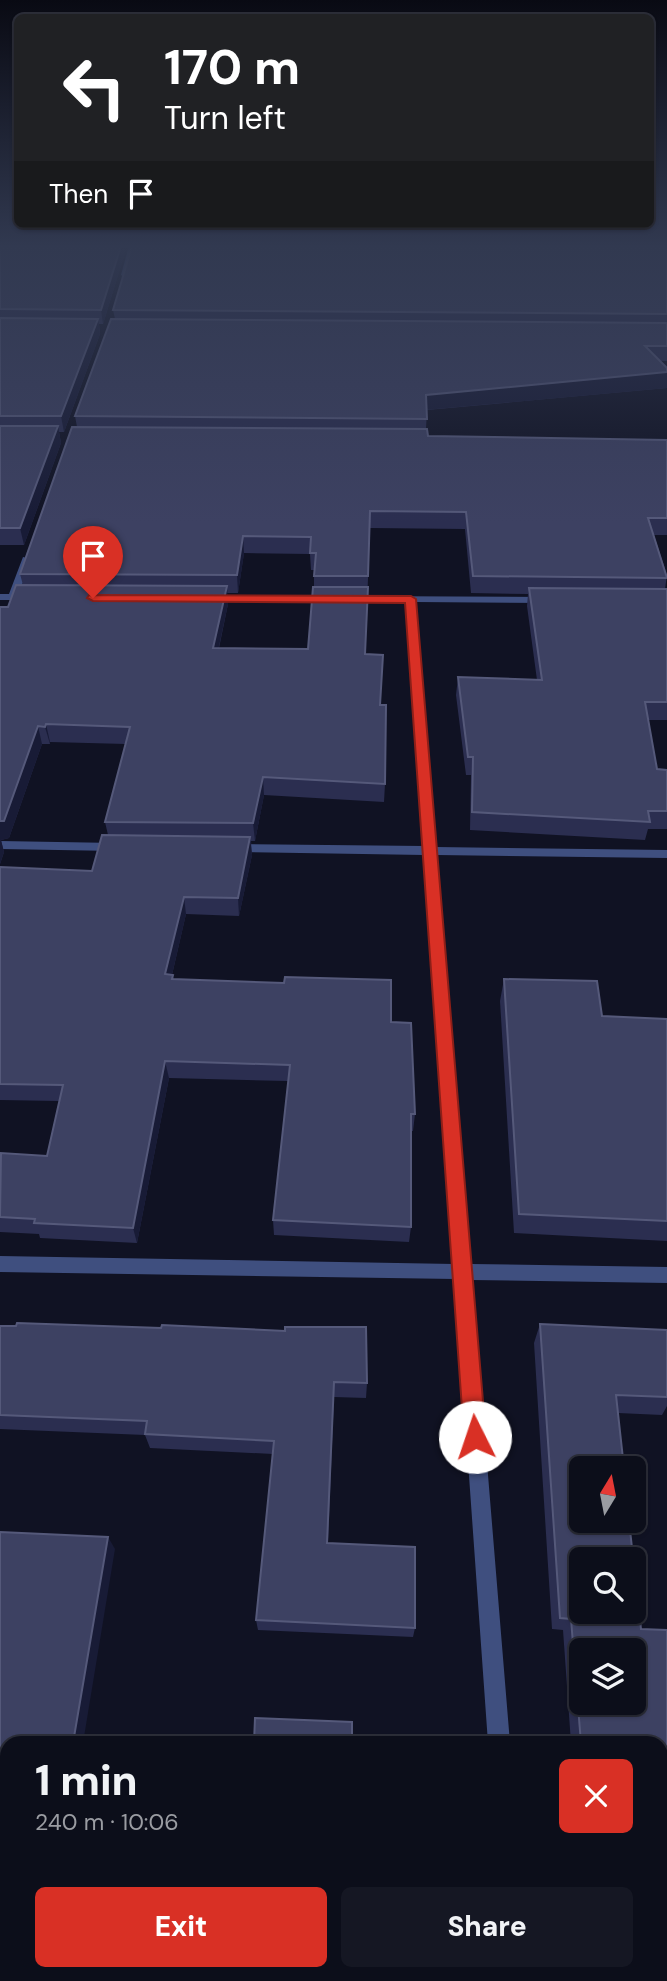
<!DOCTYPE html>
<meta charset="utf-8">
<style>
body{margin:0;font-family:"DM Sans",sans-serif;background:#151723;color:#f1f3f6;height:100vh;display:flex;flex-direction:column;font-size:26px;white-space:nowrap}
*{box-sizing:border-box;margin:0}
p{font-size:23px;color:#9a9ca2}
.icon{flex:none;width:38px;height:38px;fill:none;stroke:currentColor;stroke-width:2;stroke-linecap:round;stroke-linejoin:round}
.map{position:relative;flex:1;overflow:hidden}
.drawer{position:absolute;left:0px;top:1736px;width:668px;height:245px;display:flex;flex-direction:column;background:#0c0e1a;border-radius:21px 21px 0 0;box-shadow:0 2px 5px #0004,0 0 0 2px #2c2e39}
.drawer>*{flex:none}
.hud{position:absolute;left:14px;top:14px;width:640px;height:214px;border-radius:10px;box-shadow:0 2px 5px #0004,0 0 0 2px #2c2e39;background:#202124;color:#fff;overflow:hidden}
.needle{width:46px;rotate:10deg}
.tools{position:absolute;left:569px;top:1456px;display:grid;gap:14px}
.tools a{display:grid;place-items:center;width:77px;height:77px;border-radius:10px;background:#0c0e1a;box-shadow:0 2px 5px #0004,0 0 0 2px #2c2e39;font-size:35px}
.pin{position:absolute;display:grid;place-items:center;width:60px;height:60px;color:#fff;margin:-72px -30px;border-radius:50% 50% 50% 0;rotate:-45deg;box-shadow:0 0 7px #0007}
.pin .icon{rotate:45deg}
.me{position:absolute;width:77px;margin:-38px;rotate:356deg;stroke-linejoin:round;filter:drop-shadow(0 0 5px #0008)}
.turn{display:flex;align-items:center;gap:24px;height:147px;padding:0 35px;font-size:32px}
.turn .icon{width:91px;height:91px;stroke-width:2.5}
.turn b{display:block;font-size:49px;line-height:60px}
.then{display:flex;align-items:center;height:66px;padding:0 35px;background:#0003;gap:14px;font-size:26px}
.round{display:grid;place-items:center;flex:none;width:74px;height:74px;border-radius:10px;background:#151723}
.overview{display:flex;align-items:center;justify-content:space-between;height:119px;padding:0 35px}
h1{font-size:42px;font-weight:800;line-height:52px}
.primary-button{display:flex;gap:14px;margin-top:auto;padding:14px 35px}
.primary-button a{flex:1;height:80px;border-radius:10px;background:#d93025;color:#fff;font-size:28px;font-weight:800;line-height:80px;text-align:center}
.primary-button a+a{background:#151723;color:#f1f3f6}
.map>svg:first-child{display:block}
</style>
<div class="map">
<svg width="667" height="1981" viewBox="0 0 667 1981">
<rect width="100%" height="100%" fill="#101223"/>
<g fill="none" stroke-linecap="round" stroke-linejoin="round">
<g fill="#3f4f7f" fill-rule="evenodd">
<polygon points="129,246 135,246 127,275 124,277 121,275"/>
<polygon points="23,557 31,559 19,594 29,594 34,597 29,600 0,600 0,594 9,594"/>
<polygon points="210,595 330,596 335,599 330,602 207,600 207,596"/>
<polygon points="350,596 547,597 552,600 547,603 416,602 436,847 667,850 667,858 437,855 471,1264 667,1267 667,1283 472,1280 510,1743 488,1743 455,1279 0,1272 0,1256 454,1264 424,855 234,852 228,848 234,844 424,846 406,602 347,601 345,599"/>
<polygon points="0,841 116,843 122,847 116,851 0,849"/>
<polygon points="504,1974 528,1974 529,1981 505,1981"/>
</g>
</g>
<g fill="#2b2e50" fill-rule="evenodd">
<polygon points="0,246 127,246 103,324 99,324 100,334 64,432 59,432 61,443 24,545 0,545"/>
<path d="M667,246v115h-6l6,7v20l-240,22 -1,19 2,7 239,4v95h-13l13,40 -2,14h2v131h-19l9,49 10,1v59h-19l-3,11 -175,-10 1,-55h-5l-10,-80 2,-18 79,3 -10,-74 1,-12 -57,-1 -6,-64 -95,-1 -5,126 16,51 4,79 -1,18 -120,-7 -9,46h-4l1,14 -13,61 -53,-2 -14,61 2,4 217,43 24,92 -2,17h-2v96l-2,15 -135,-7 -1,-15 15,-139 -119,-3 -32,165 -97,-5 -1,-4 -39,-2v-76h47l12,-55 -59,-1v-233l92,4 16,-36 -3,-13 21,-78 -76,-2v2h-8l-33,94 -8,2 3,12 -4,12v-257h8l15,-22 -3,-11 57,-147 -2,-11 40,-97 -2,-9zM244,553l66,1 1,16h3v17l-6,62 -89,-1 9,-44 -1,-11h11z"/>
<polygon points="504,979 602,1016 667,1019 667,1241 514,1233 500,1001"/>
<polygon points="540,1324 667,1330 667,1406 662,1415 618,1413 641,1629 667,1630 667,1814 662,1814 662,1743 571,1743 563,1630 552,1629 534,1343"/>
<polygon points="0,1326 367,1383 366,1398 334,1397 328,1543 415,1628 413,1637 258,1630 256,1620 273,1454 150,1448 145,1435 0,1429"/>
<polygon points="602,1974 653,1974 654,1981 603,1981"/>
</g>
<g fill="#181b36">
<polygon points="121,246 127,246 103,324 101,310"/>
<polygon points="98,319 100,334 64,432 61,416"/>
<polygon points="667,372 667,388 425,410 426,395"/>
<polygon points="58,426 61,443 24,545 20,528"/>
<polygon points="243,536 244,553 238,593 237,575"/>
<polygon points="227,586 228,604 215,665 213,648"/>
<polygon points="46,724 50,742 50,744 45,727"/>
<polygon points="38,726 42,744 9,838 1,840 4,852 0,864 0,821"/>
<polygon points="263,777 264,795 255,841 253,823"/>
<polygon points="250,837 252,855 239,916 238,898"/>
<polygon points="184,897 186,914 168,992 165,974"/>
<polygon points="165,1061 169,1078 137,1243 133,1228"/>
<polygon points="334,1382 334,1397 327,1555 327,1543"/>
<polygon points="108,1537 115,1549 83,1743 73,1743"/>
</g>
<g fill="#3d4162" stroke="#55597a" stroke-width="2" fill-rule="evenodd">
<polygon points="0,246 121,246 101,310 0,309"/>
<polygon points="132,246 667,246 667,314 113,310"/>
<polygon points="0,318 98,319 61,416 0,416"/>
<polygon points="111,319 667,323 667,346 645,346 667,368 667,372 426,395 427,419 75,416"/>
<polygon points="0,426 58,426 20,528 0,528"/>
<polygon points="72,427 427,429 428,436 667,440 667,518 648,518 667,578 473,576 466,512 370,511 368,576 314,576 316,553 310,553 311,537 243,536 237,575 20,574"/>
<polygon points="16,585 227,586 213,648 308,649 313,587 368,587 365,654 383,655 380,705 386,705 385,784 263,777 253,823 105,822 130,727 46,724 45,727 38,726 4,821 0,821 0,607 8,607"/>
<polygon points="529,588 667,589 667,702 645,702 657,769 667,770 667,811 648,811 650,822 472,812 473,757 468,757 458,677 542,680"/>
<polygon points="102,835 250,837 238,898 184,897 165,974 173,975 172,979 284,983 285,977 391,980 391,1022 411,1023 415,1114 411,1114 411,1227 273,1220 290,1065 165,1061 133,1228 34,1223 35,1219 0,1217 1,1153 47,1156 63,1085 0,1084 0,867 92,871"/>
<polygon points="504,979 597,981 602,1016 667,1019 667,1221 519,1214"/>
<polygon points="17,1323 161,1328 162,1325 285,1331 285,1327 366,1327 367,1383 334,1382 327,1543 415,1547 415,1628 256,1620 274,1441 145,1434 147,1421 0,1415 0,1326 16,1326"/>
<path d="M540,1324l127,6v67l-51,-2 8,73h-43v53h48l12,108 26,1v179h-5v-66h-81l-10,-124 -11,-1zM581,1559h53v53h-53zM581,1650h53v53h-53z"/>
<polygon points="0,1532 108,1537 73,1743 7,1743 7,1847 0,1847"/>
<polygon points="255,1718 352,1722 352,1743 254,1743"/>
<rect x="251" y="1974" width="199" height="7"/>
<polygon points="612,1974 653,1974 654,1981 612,1981"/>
</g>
<linearGradient id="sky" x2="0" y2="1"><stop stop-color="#090a13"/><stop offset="0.47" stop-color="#313950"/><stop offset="1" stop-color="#313950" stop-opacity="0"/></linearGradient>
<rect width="667" height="523" fill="url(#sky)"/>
<polygon fill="#d93025" stroke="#8d1f18" stroke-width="2" points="89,595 411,596 416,599 486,1437 483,1445 475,1448 468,1445 464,1437 405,603 93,601 87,598"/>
</svg>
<div class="tools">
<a><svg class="needle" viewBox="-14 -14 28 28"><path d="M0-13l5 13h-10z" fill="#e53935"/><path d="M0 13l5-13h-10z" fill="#9a9ca2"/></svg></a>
<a><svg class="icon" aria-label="search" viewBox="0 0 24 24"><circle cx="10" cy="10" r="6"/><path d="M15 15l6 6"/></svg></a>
<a><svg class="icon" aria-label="layers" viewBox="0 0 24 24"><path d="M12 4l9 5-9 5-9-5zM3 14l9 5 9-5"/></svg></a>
</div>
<div class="pin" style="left:93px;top:598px;background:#d93025"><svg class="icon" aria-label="arrive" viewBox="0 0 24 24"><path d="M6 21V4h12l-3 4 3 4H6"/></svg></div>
<svg class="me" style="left:475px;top:1437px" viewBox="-20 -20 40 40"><circle r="19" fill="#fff"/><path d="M0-13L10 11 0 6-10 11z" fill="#d93025"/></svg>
<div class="hud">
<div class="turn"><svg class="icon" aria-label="left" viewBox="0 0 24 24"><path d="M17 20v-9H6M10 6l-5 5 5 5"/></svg><div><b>170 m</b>Turn left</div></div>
<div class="then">Then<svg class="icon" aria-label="arrive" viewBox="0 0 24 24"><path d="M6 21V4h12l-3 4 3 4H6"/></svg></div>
</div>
<section class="drawer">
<div class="overview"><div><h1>1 min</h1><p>240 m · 10:06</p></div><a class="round" style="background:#d93025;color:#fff"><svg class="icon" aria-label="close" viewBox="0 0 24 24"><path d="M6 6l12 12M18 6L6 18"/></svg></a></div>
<div class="primary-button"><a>Exit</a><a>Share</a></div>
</section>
</div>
